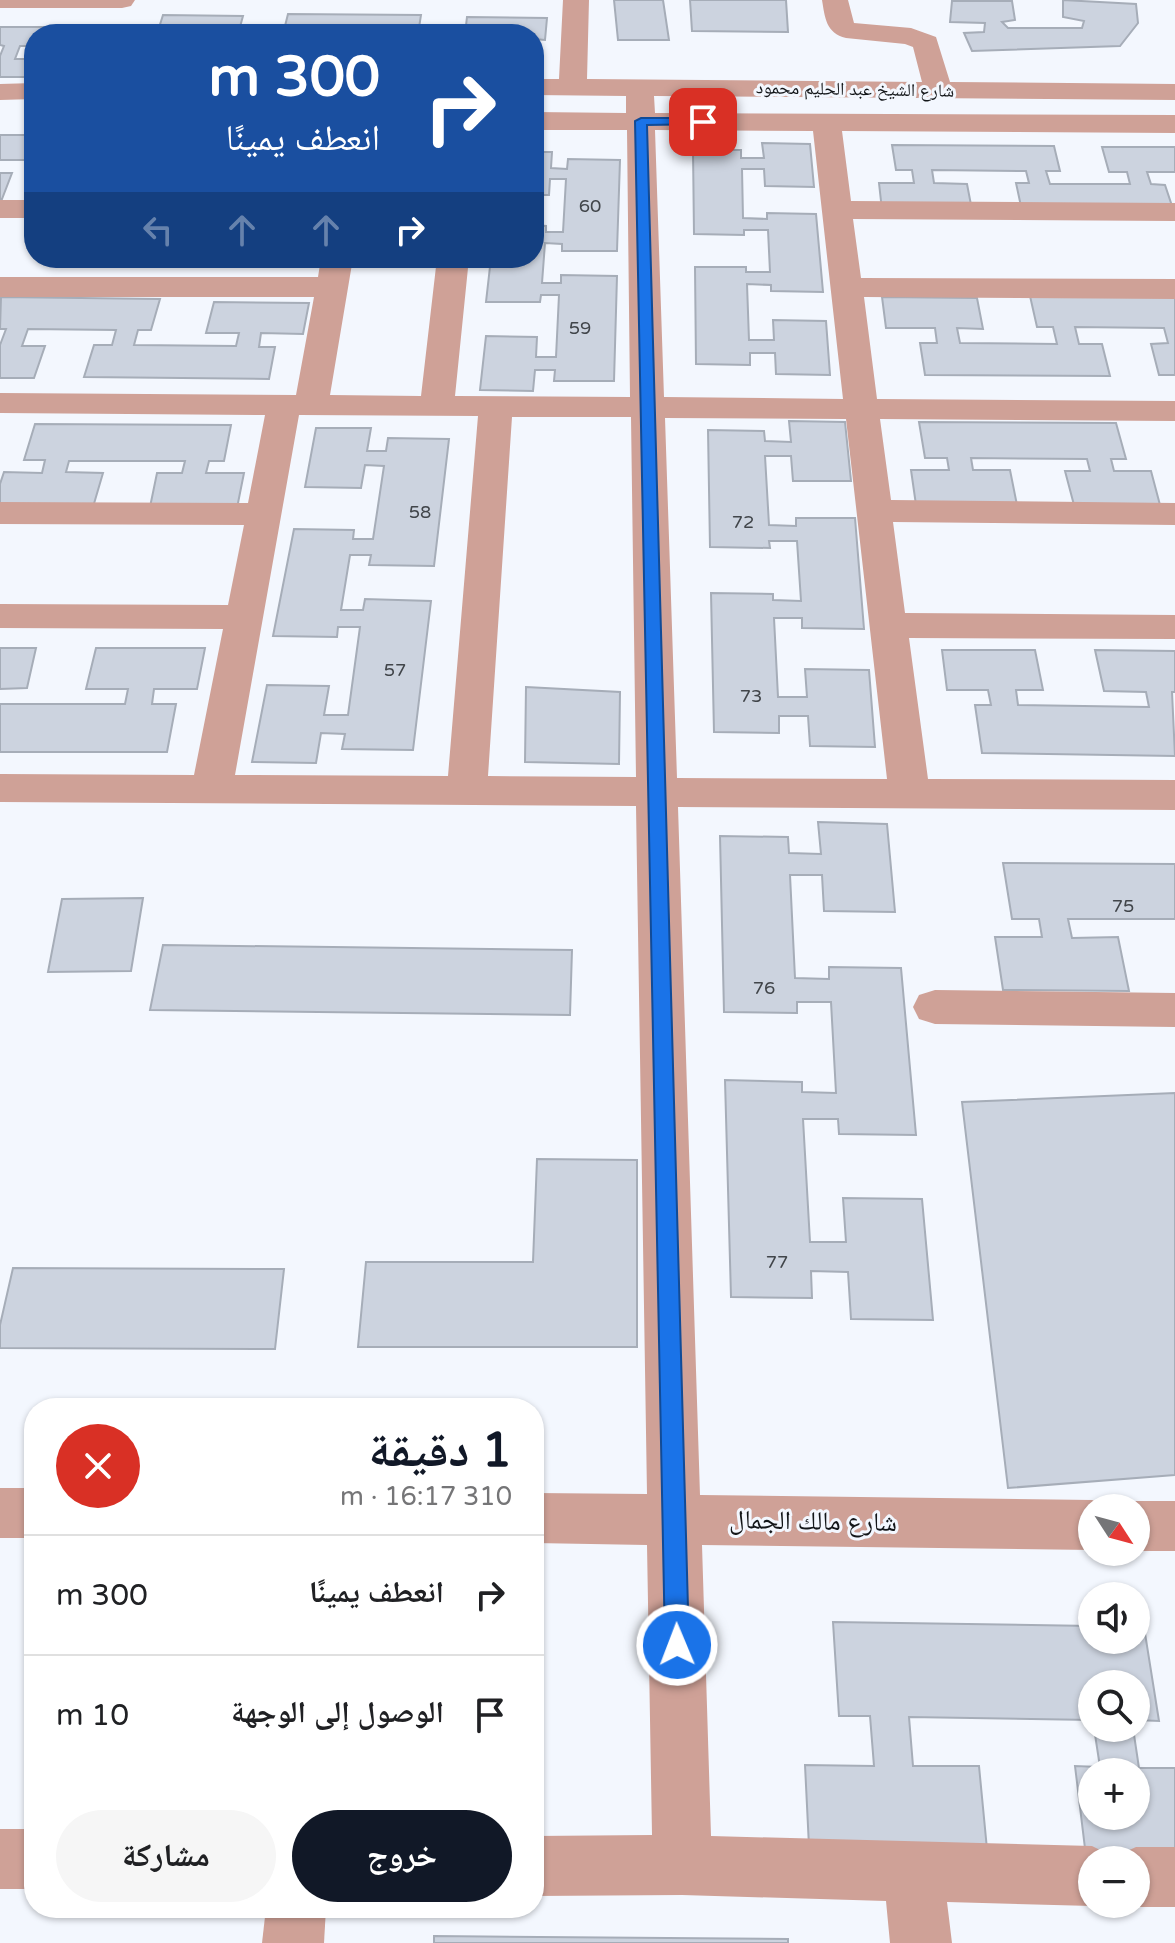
<!DOCTYPE html>
<html lang="ar">
<meta charset="utf-8">
<style>
body{margin:0;font-family:"Varela Round","Noto Naskh Arabic",sans-serif;background:#f6f6f6;color:#202124;direction:rtl;height:100vh;display:flex;flex-direction:column;font-size:30px;white-space:nowrap}
*{box-sizing:border-box;margin:0}
p{font-size:26px;color:#757577}
.icon{flex:none;width:44px;height:44px;fill:none;stroke:currentColor;stroke-width:2;stroke-linecap:round;stroke-linejoin:round}
.map{position:relative;flex:1;overflow:hidden;direction:ltr}
.side{position:absolute;left:24px;top:1398px;width:520px;height:520px;display:flex;flex-direction:column;background:#fff;border-radius:32px;box-shadow:0 2px 6px #0004;direction:rtl}
.side>*{flex:none}
.hud{position:absolute;left:24px;top:24px;width:520px;height:244px;border-radius:32px;box-shadow:0 2px 6px #0004;direction:rtl;background:#1a4fa0;color:#fff;overflow:hidden}
.needle{width:52px;rotate:126deg}
.tools{position:absolute;left:1078px;top:1494px;display:grid;gap:16px}
.tools a{display:grid;place-items:center;width:72px;height:72px;border-radius:50%;background:#fff;box-shadow:0 2px 6px #0004;font-size:40px}
.pin{position:absolute;display:grid;place-items:center;width:68px;height:68px;color:#fff;margin:-34px;border-radius:16px;box-shadow:0 4px 12px #0006}
.me{position:absolute;width:88px;margin:-44px;rotate:359deg;stroke-linejoin:round;filter:drop-shadow(0 0 6px #0008)}
.turn{display:flex;align-items:center;gap:28px;height:168px;padding:0 32px;font-size:36px}
.turn .icon{width:104px;height:104px;stroke-width:2.5}
.turn b{display:block;font-size:56px;line-height:68px}
.lanes{display:flex;align-items:center;height:76px;padding:0 32px;background:#0003;justify-content:center;gap:40px;direction:ltr}
.lanes .off{opacity:.35}
.round{display:grid;place-items:center;flex:none;width:84px;height:84px;border-radius:42px;background:#f6f6f6}
.summary{display:flex;align-items:center;justify-content:space-between;height:136px;padding:0 32px}
h1{font-size:48px;font-weight:700;line-height:60px;color:#111827}
.primary-button{display:flex;gap:16px;margin-top:auto;padding:16px 32px}
.primary-button a{flex:1;height:92px;border-radius:48px;background:#111827;color:#fff;font-size:32px;font-weight:700;line-height:92px;text-align:center}
.primary-button a+a{background:#f6f6f6;color:#202124}
ul{padding:0;list-style:none}
li{display:flex;align-items:center;gap:24px;height:120px;padding:0 32px;border-top:2px solid #e0e0e0}
li div{flex:1}
li b{display:block;font-size:30px}
li em{font-style:normal}
.map>svg:first-child{display:block}
</style>
<div class="map">
<svg width="1175" height="1943" viewBox="0 0 1175 1943">
<rect width="100%" height="100%" fill="#f3f7fe"/>
<g fill="#ccd3df" stroke="#a6adb8" stroke-width="2" fill-rule="evenodd">
<polygon points="614,0 663,0 669,40 618,40"/>
<polygon points="690,0 786,0 788,32 692,31"/>
<polygon points="1063,0 1136,4 1138,23 1120,46 972,51 964,33 984,32 985,23 950,22 952,1 1012,1 1015,20 1002,22 1008,28 1082,28 1084,21 1063,17"/>
<polygon points="288,14 421,15 418,34 283,34"/>
<polygon points="163,15 243,16 238,34 157,34"/>
<polygon points="467,17 547,18 545,40 534,39 534,34 465,34"/>
<polygon points="82,26 144,26 141,34 79,34"/>
<polygon points="0,27 63,27 61,34 34,34 34,46 20,46 15,59 34,59 34,77 0,77 0,56 4,46 0,45"/>
<rect x="0" y="135" width="34" height="25"/>
<polygon points="762,143 810,144 814,187 765,186 764,169 742,169 743,218 767,219 767,213 816,214 823,292 771,291 771,285 747,284 749,340 774,340 773,320 826,321 830,375 776,374 775,353 750,353 750,365 696,364 695,267 746,267 746,272 770,272 768,230 744,230 744,235 694,234 693,150 741,150 741,158 764,158"/>
<polygon points="892,145 1054,146 1060,171 1046,171 1050,184 1130,184 1127,172 1109,172 1102,147 1175,147 1175,172 1147,172 1151,184 1165,185 1174,212 1022,211 1016,183 1029,183 1026,171 932,170 934,183 967,184 972,210 882,210 879,183 914,183 912,170 896,170"/>
<polygon points="534,152 552,152 551,168 567,169 568,159 620,160 617,251 562,251 562,244 545,243 542,283 561,283 561,275 617,276 614,381 554,381 555,370 535,370 533,391 480,390 486,336 537,337 536,357 556,357 559,295 541,295 540,302 486,302 491,258 534,258 534,225 546,226 546,232 563,232 566,179 550,179 549,195 534,195"/>
<polygon points="0,173 12,173 2,199 0,199"/>
<polygon points="1030,296 1175,297 1175,375 1159,375 1151,344 1168,343 1164,328 1075,327 1079,344 1102,344 1110,376 925,375 920,343 937,343 935,328 886,328 882,297 977,298 983,329 957,328 960,343 1057,344 1053,327 1037,327"/>
<polygon points="1,297 160,299 151,330 138,330 134,345 236,346 239,333 206,333 214,302 309,303 303,334 261,333 259,347 275,347 269,379 84,377 94,345 112,345 116,330 28,329 22,346 45,346 34,378 0,378 0,345 6,329 0,329"/>
<polygon points="789,421 845,422 851,481 793,481 791,456 765,456 769,525 796,526 796,518 855,518 864,629 802,628 802,618 774,618 778,697 807,697 805,669 869,670 875,747 810,746 808,716 779,716 779,733 714,732 711,593 773,594 773,600 801,601 797,541 769,541 770,548 710,547 708,430 764,431 765,441 791,442"/>
<polygon points="919,422 1116,423 1126,459 1111,459 1114,471 1151,471 1160,505 1074,505 1065,471 1090,471 1087,459 971,458 973,470 1010,470 1017,505 916,505 911,470 949,470 947,458 925,458"/>
<polygon points="35,424 231,425 224,461 209,461 206,473 244,473 237,508 150,507 157,473 182,473 185,461 69,461 66,472 103,473 93,507 0,507 0,484 4,472 42,473 45,460 24,460"/>
<polygon points="316,428 371,428 367,451 386,451 388,438 449,439 434,566 369,565 371,555 350,555 341,610 363,610 365,599 431,601 413,750 342,749 345,734 321,733 316,763 252,762 267,685 329,686 324,715 348,715 360,627 338,627 337,637 273,636 294,529 354,530 353,539 373,539 384,466 365,465 361,488 305,487"/>
<polygon points="0,648 36,648 27,688 0,689"/>
<polygon points="96,648 205,648 197,689 154,689 152,704 176,704 167,752 0,752 0,704 125,704 128,689 86,689"/>
<polygon points="942,650 1035,650 1043,690 1016,690 1018,705 1149,707 1146,692 1104,691 1095,650 1175,651 1175,692 1172,692 1175,756 982,753 975,705 991,705 988,690 947,690"/>
<polygon points="526,687 620,692 619,764 525,762"/>
<polygon points="818,822 887,824 895,912 824,911 822,875 790,875 795,978 829,979 829,967 901,968 916,1135 839,1134 838,1119 803,1119 810,1242 846,1242 843,1198 922,1199 933,1320 851,1319 848,1272 811,1271 812,1298 731,1297 725,1080 802,1082 802,1092 836,1093 831,1002 797,1002 797,1013 724,1012 720,836 788,837 789,853 821,854"/>
<polygon points="1003,863 1175,864 1175,919 1068,919 1072,938 1118,937 1129,991 1003,990 995,937 1042,937 1039,919 1012,919"/>
<polygon points="143,898 131,971 48,972 62,899"/>
<polygon points="163,945 572,950 570,1015 150,1010"/>
<polygon points="1175,1093 1175,1475 1008,1488 962,1102"/>
<polygon points="537,1159 637,1160 637,1347 358,1347 366,1262 533,1262"/>
<polygon points="13,1268 284,1269 275,1349 0,1348 0,1325"/>
<polygon points="833,1622 1092,1626 1092,1640 1136,1640 1136,1627 1144,1627 1159,1721 1136,1720 1136,1684 1092,1684 1092,1720 909,1717 913,1766 979,1766 989,1870 810,1867 805,1765 874,1766 870,1716 839,1716"/>
<path d="M1094,1728h39l6,40h36v107l-39,-1v-14h-44v13h-4l-13,-107 25,1zM1092,1772h44v44h-44z"/>
<polygon points="434,1936 788,1939 788,1943 434,1943"/>
</g>
<g fill="none" stroke-linecap="round" stroke-linejoin="round">
<g fill="#cfa197" fill-rule="evenodd">
<polygon points="0,0 135,0 131,6 122,8 0,8"/>
<path d="M563,0h26l-2,79 335,3 -9,-35 -8,-3 -59,-6c-20,-5 -21,-20 -24,-38h26l6,23 57,5 25,9 14,45 225,2v16l-521,-4 1,17 520,2v18l-333,-2 9,70 324,2v18l-322,-2 8,59 314,1v20l-311,-2 13,102 298,2v20l-295,-2 11,81 284,3v22l-282,-3 12,91 270,2v24l-266,-1 19,141 247,1v30l-497,-3 22,688 392,5 19,8h-19v42l-390,-5 9,291 381,10 22,11 22,-10h39v60h-39l-8,-3h8v-44h-44v44h5l-5,2 -145,-4 5,41h-62l-4,-42 -204,-6 -148,1v-60l118,-1 -5,-290 -113,-2v-50l113,1 -11,-688 -636,-4v-28l194,1 29,-146 -223,-1v-24l228,1 16,-80 -244,-1v-22l248,1 17,-88 -265,-2v-20l296,2 18,-98h-314v-20h318l3,-19h32l-23,137 91,1 16,-138h32l-14,138 175,1 -3,-267h-93v-18l92,1v-17l-92,-1v-16h25zM655,130l158,1 30,268 -179,-2zM299,415l179,1 -30,360 -213,-1zM512,417h119l5,360 -148,-1zM665,418l181,1 41,360 -210,-1z"/>
<polygon points="34,83 34,99 0,100 0,84"/>
<rect x="0" y="200" width="34" height="18"/>
<polygon points="935,990 1175,993 1175,1027 935,1024 919,1019 913,1007 919,995"/>
<rect x="0" y="1488" width="34" height="50"/>
<polygon points="1136,1501 1175,1501 1175,1551 1136,1551 1136,1508 1117,1508"/>
<rect x="0" y="1829" width="34" height="60"/>
<polygon points="266,1908 326,1908 324,1943 262,1943"/>
</g>
</g>
<polygon fill="#1a73e8" stroke="#114b97" stroke-width="2" points="703,118 707,119 707,124 647,125 689,1645 685,1653 677,1657 669,1653 665,1645 635,121 641,118"/>
<g text-anchor="middle" dominant-baseline="central" stroke-width="6" stroke-linejoin="round" paint-order="stroke">
<g font-size="18" fill="#131619" stroke="#f3f7fe">
<text transform="translate(855 89) rotate(1)">شارع الشيخ عبد الحليم محمود</text>
</g>
<g font-size="18" fill="#41454a">
<text x="590" y="206">60</text>
<text x="580" y="328">59</text>
<text x="420" y="512">58</text>
<text x="743" y="522">72</text>
<text x="395" y="670">57</text>
<text x="751" y="696">73</text>
<text x="1123" y="906">75</text>
<text x="764" y="988">76</text>
<text x="777" y="1262">77</text>
</g>
<g font-size="26" fill="#131619" stroke="#f3f7fe">
<text transform="translate(813 1521) rotate(1)">شارع مالك الجمال</text>
</g>
</g>
</svg>
<div class="tools">
<a><svg class="needle" viewBox="-14 -14 28 28"><path d="M0-13l5 13h-10z" fill="#e53935"/><path d="M0 13l5-13h-10z" fill="#757577"/></svg></a>
<a><svg class="icon" aria-label="sound" viewBox="0 0 24 24"><path d="M4 9h4l5-4v14l-5-4H4zM17 9q2 3 0 6"/></svg></a>
<a><svg class="icon" aria-label="search" viewBox="0 0 24 24"><circle cx="10" cy="10" r="6"/><path d="M15 15l6 6"/></svg></a>
<a>+</a>
<a>−</a>
</div>
<div class="pin" style="left:703px;top:122px;background:#d93025"><svg class="icon" aria-label="arrive" viewBox="0 0 24 24"><path d="M6 21V4h12l-3 4 3 4H6"/></svg></div>
<svg class="me" style="left:677px;top:1645px" viewBox="-20 -20 40 40"><circle r="17" fill="#1a73e8" stroke="#fff" stroke-width="3"/><path d="M0-11L8 9 0 5-8 9z" fill="#fff"/></svg>
<div class="hud">
<div class="turn"><svg class="icon" aria-label="right" viewBox="0 0 24 24"><path d="M7 20v-9h11M14 6l5 5-5 5"/></svg><div><b>300 m</b>انعطف يمينًا</div></div>
<div class="lanes"><svg class="icon off" aria-label="left" viewBox="0 0 24 24"><path d="M17 20v-9H6M10 6l-5 5 5 5"/></svg><svg class="icon off" aria-label="ahead" viewBox="0 0 24 24"><path d="M12 20V5M6 11l6-6 6 6"/></svg><svg class="icon off" aria-label="ahead" viewBox="0 0 24 24"><path d="M12 20V5M6 11l6-6 6 6"/></svg><svg class="icon" aria-label="right" viewBox="0 0 24 24"><path d="M7 20v-9h11M14 6l5 5-5 5"/></svg></div>
</div>
<section class="side">
<div class="summary"><div><h1>1 دقيقة</h1><p>310 m · 16:17</p></div><a class="round" style="background:#d93025;color:#fff"><svg class="icon" aria-label="close" viewBox="0 0 24 24"><path d="M6 6l12 12M18 6L6 18"/></svg></a></div>
<ul>
<li><svg class="icon" aria-label="right" viewBox="0 0 24 24"><path d="M7 20v-9h11M14 6l5 5-5 5"/></svg><div><b>انعطف يمينًا</b></div><em>300 m</em></li>
<li><svg class="icon" aria-label="arrive" viewBox="0 0 24 24"><path d="M6 21V4h12l-3 4 3 4H6"/></svg><div><b>الوصول إلى الوجهة</b></div><em>10 m</em></li>
</ul>
<div class="primary-button"><a>خروج</a><a>مشاركة</a></div>
</section>
</div>
